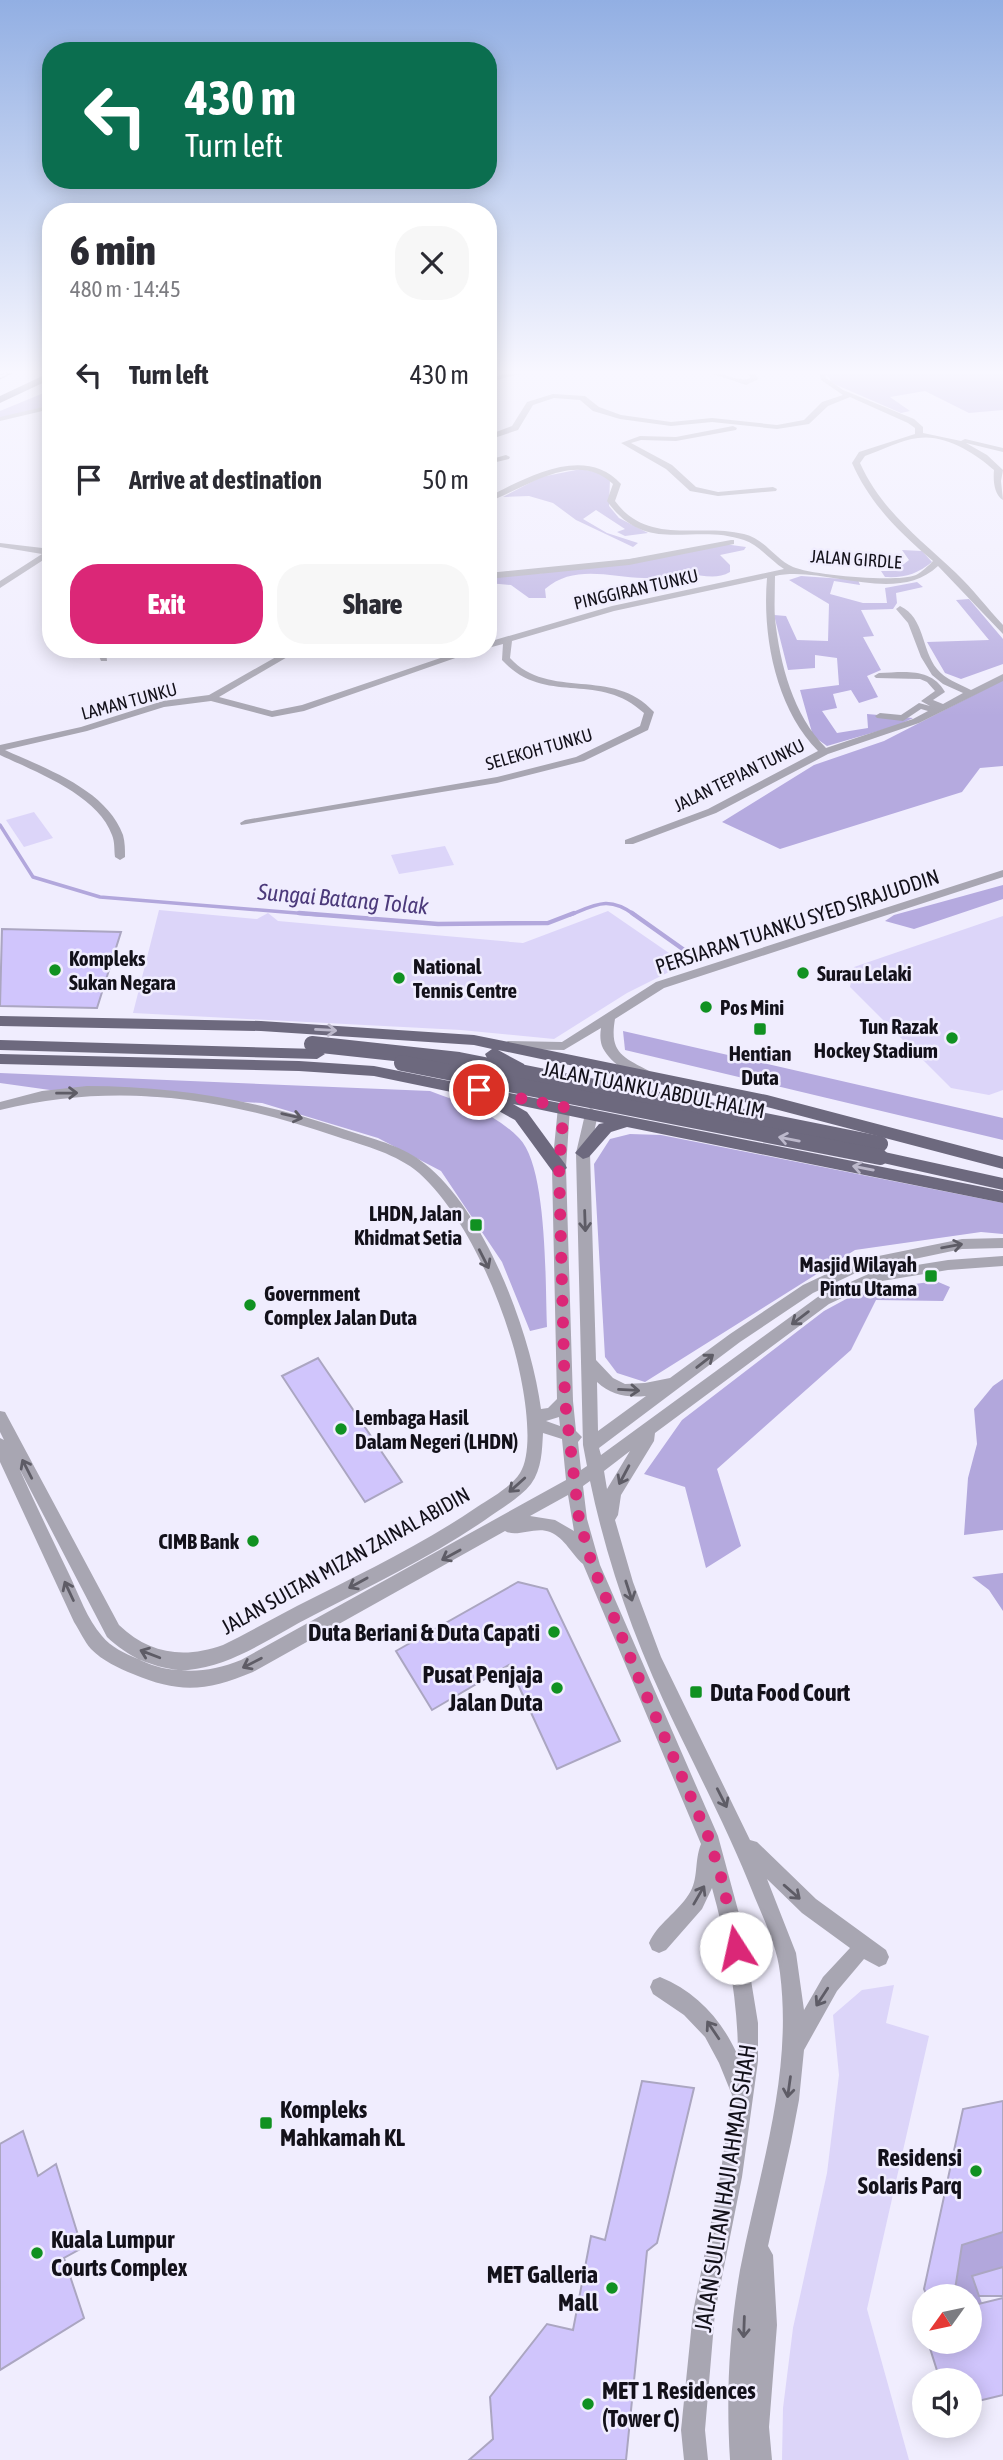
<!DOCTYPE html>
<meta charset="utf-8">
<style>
body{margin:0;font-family:"Asap Condensed",sans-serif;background:#f7f7f7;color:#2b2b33;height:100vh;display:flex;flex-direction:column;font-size:26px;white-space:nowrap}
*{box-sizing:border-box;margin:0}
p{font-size:23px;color:#7c7c81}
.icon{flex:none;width:38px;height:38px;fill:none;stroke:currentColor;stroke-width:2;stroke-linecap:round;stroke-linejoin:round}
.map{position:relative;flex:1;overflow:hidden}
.panel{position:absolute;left:42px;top:203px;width:455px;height:455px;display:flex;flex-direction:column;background:#fff;border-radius:28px;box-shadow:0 4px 18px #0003}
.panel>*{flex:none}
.guide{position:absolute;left:42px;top:42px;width:455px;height:147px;border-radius:28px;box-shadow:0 4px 18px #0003;background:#0b6e4f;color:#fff;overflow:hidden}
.needle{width:46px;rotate:237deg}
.buttons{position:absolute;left:912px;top:2284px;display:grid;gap:14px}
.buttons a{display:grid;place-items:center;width:70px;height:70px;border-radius:50%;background:#fff;box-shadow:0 4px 18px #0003;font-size:35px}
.pin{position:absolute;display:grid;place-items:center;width:60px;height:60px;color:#fff;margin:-30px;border:4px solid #fff;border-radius:50%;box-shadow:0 2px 7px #0007}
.me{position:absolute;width:77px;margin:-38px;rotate:350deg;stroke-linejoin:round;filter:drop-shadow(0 0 5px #0008)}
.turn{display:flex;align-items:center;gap:24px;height:147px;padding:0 28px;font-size:32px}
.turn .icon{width:91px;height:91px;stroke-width:2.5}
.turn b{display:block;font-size:49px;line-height:60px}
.round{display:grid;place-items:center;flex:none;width:74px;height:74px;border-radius:28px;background:#f7f7f7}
.head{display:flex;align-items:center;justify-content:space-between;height:119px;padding:0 28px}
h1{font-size:42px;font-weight:800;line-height:52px}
.action{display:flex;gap:14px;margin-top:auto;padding:14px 28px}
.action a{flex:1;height:80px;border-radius:28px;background:#db2777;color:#fff;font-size:28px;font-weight:800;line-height:80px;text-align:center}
.action a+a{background:#f7f7f7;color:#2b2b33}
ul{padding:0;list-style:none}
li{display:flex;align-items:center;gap:21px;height:105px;padding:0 28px}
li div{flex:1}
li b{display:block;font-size:26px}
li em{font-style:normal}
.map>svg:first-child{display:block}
</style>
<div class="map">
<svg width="1003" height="2460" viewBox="0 0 1003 2460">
<rect width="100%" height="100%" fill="#f0edfe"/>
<g fill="#dcd5f9">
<polygon points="34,812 53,838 24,847 6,820"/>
<polygon points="445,846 454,865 399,874 391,855"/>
<polygon points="159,910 257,919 268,913 278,921 523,943 608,911 685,964 627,993 554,1039 461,1030 133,1013"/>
<polygon points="1003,916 1003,1090 989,1095 951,1088 850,987 854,967"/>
<polygon points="894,1985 886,2023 929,2036 867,2309 909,2460 782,2460 783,2408 793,2328 827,2173 839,2075 833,2015 862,1990"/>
</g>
<g fill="#b5aadf">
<polygon points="825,371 1003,371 1003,410 969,413 925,391 890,397 910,411 901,413 832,383"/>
<polygon points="51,390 51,405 0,418 0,411"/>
<polygon points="581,469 596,472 610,479 609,506 619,518 648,533 625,536 617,532 625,529 596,510 583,519 607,533 638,543 633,547 576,520 553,503 529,496 503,497 541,477"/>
<path d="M724,544l22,3 -2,3 -24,5 10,10v7c-14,8 -27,3 -43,2 -14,-1 -28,5 -43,4 -35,-1 -70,-14 -99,11l1,9h-17l-18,-13 -23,-2v-6l56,-4z"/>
<path d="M902,550l20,1 10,11c-15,12 -27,16 -47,15l-4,-6h14l14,-11z"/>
<polygon points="801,576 858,580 860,585 834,581 830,594 863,603 887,603 885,588 917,582 923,587 896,593 897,603 893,609 861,610 874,636 863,637 881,670 867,676 878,697 859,703 851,690 833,694 837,708 822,711 837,733 868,728 867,714 913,718 899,725 827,746 813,736 800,690 839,685 837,658 815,655 815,668 788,670 774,615 786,616 797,640 828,641 829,604 789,580"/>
<polygon points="969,599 1003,639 1003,664 961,679 945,673 927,642 989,640 956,600"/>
<polygon points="1003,680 1003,766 980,768 962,792 780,849 722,822 814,765 884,741"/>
<polygon points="1003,885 1003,899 914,929 885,921 894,915"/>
<polygon points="623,1031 1003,1118 1003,1140 625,1050"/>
<path d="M0,1073l430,18c32,12 65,22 89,47 29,29 26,147 28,189l-17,4 -28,-69 -61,-91 -63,-33 -116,-35 -212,-13 -50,-7z"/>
<polygon points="630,1134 661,1135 1003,1203 1003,1234 981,1232 855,1250 645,1382 617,1373 605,1357 594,1164 610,1139"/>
<polygon points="936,1281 950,1287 943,1301 876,1300 851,1350 717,1469 741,1546 706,1568 685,1487 644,1474 682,1420 824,1311 859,1292"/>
</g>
<g fill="#b2a7dc">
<polygon points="1003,1379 1003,1530 964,1535 968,1478 977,1444 974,1409 993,1386"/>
<polygon points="1003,1573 1003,1611 989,1590 972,1577"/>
<polygon points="1003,2232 1003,2267 972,2276 982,2303 970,2306 970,2296 954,2296 962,2245"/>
</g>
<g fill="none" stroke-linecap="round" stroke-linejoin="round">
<g stroke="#b2a7dc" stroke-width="3.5">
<polyline points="0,825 33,877 100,897 321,915"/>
<path d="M570,915c27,-11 39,-19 65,0"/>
</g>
<g stroke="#b2a7dc" stroke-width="4.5">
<polyline points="299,913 438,924 548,923 574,913"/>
<polyline points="632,913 694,957"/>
</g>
</g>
<g fill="#d0c5fc" stroke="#aba6c1" stroke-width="2">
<polygon points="2,929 121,932 97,1008 0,1006"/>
<polygon points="318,1358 402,1482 365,1502 282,1376"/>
<polygon points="518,1582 547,1589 620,1741 557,1769 509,1665 432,1710 396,1651"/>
<polygon points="642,2081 694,2088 657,2243 647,2251 626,2460 469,2460 493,2439 490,2397 547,2324 573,2330 591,2236 605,2240"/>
<polygon points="1003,2101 1003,2232 962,2245 954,2296 927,2296 924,2289 963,2109"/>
<polygon points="23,2131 38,2176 56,2164 82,2248 64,2258 84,2318 0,2370 0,2144"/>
<polygon points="1003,2267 1003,2296 979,2296 972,2276"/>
<polygon points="1003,2298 1003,2395 970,2403 970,2380 940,2380 928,2342 970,2342 970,2306"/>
</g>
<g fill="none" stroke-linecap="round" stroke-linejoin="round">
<g fill="#a8a6b2" fill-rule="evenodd">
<polygon points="518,371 533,371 488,382 488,378"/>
<path d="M704,371c15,0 34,12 47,7l-7,-7h8l7,8 -13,6z"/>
<path d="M819,371h6l1,7 17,12 71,29 9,8v6l38,8 4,-2 38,9v4l-37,-9 21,12 16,15 -2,11 2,19c-9,-5 -10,-20 -9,-30 -19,-17 -49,-36 -76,-32 -17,2 -36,12 -53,18l-5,7c21,47 59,75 96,110 17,16 31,35 47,52v9l-65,-68c-42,40 -114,-1 -163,10 0,14 -1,29 0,43 5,45 18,96 51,129l87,-29 15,-8 -7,-2 -18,12 -26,-3 -2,-2 5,-3 21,2 18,-12 11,3 -9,-5 14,-10 -8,-9 -7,-3 -44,-1 -2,-2 5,-3c25,-1 52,-6 66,19l-12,8 10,4 20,-11 -20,-9 -11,-9 -11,-18 -13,-34 -12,-14 4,-3c25,12 21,43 37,63 8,10 22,15 34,21l32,-16v7l-84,42 -91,31 -112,59 -83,31h-8v-4l83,-31 110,-58c-42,-42 -56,-115 -51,-173l-153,33 -102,30 -2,17c39,43 103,8 144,54l-6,18 -64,31 -87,22 -256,42 -1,-2 5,-3 252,-43 79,-20 64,-31 4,-13c-46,-43 -99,-6 -142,-53l1,-16 -15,4v-6l124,-36 172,-37c-14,-9 -25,-24 -40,-29 -52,-18 -97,17 -137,-39l6,-17c-37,-35 -87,4 -125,18v-5c39,-20 97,-53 133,-13l-6,17c33,45 83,22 129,33 21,5 31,25 49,33 19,8 104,16 123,8 6,-3 12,-9 17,-14 -33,-28 -63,-57 -81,-98l7,-11 56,-18v-6l-7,-5 -58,-26 -22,9 -19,18 -32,5 -65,-7 -41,4 -51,-7 -27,-8 -13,-11 -26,-2 -21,7 -15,25 -30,10v-5l24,-9 15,-24 26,-8 32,2 14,11 22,8 50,7 41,-4 65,7 27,-5 18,-18 21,-7 -22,-15z"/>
<polygon points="51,405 51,409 0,421 0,417"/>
<polygon points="733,426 737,428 736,430 676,441 641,440 631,443 672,465 696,487 718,492 773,487 777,489 776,491 718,496 690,491 666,469 621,443 640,436 676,437"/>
<polygon points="506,455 510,457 509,459 488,464 488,460"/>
<polygon points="731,540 734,540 734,544 629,565 488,579 488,573 629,559"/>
<polygon points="0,543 51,549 51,555 0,588 0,581 42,554 0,547"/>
<polygon points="96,649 106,649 107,661 101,661"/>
<path d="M290,649h11l-82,48 53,14 30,-6 165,-56h14l-177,62 -32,6 -61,-16 -47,6 -77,24 -82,19c41,19 101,39 118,85 2,7 2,15 2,22l-5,3 -5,-3c-1,-7 0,-15 -3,-22 -14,-40 -76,-63 -112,-80v-10l81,-18 82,-26 46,-6z"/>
<path d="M1003,870v7l-339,111 -49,31c-6,34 8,38 34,52l2,3 -2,3c-16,3 -41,-16 -47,-31 -2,-6 -2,-12 -1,-18l-37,22 -56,-1 -6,-4 6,-4 54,1 94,-60z"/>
<path d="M87,1086c92,0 178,16 265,46 25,8 53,15 73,32 61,48 106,170 116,245l7,-1 9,-9 -5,-231 6,-61 1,-3h10l1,3 -4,61 7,233 3,30 6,6 -4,5 3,28 6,-4 -4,-21 -7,-292 10,-43 5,-2 7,5 -8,40 6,207 17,18 12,6 20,-1 25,-5 60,-44 73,-49 51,-24 108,-22 41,-1v10l-41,1 -100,21 -49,23 -73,49 -141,106 2,7 218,-159 54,-24 75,-12 55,-4v10l-55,4 -72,12 -47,22 -174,129 -1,8 -33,54 -3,20 -3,5 18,62 28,75 89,183 7,2 59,57 70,51 3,7 -3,7 -7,3 -15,-8 -27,32 -33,59 -5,50 -8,42 -23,104 5,9 4,70 -8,102 3,33h-42c-4,-64 -1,-126 10,-190 19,-99 53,-194 40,-297 -3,-26 -15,-51 -25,-75 -23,-59 -52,-115 -80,-173 -38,-78 -67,-158 -85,-244l-7,5 4,33 13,46 118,271 24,89 16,98v38l-16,116 -27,135 -10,118 3,30h-24l-3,-30 12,-118 27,-135 12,-82 -13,-32 -14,-26 -21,-22 -31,-21 -3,-7 3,-7 7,-3c37,15 62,43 78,79 0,-56 -11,-114 -26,-168l-10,21 -36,41 -7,3 -7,-3 -3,-7c8,-19 29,-31 40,-49 10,-15 5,-33 12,-50l-118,-280c-11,-9 -18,-26 -33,-32 -15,-6 -33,6 -45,-1l-252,141c-46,19 -73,22 -120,2 -15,-6 -30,-13 -42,-25 -7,-8 -11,-18 -17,-27l-74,-160v-24l4,2 -4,-8v-21l5,1 114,213c30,29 65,34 104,20 25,-12 49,-26 74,-39 61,-31 123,-60 180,-99 14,-9 34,-20 43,-34 17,-27 1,-102 -8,-131 -17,-57 -49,-129 -93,-169 -22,-19 -54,-27 -81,-36 -114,-39 -219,-56 -338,-27v-8l42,-11zM597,1382c14,13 30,16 49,14l-48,35zM559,1417l1,9 -14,-5zM543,1433l19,6 4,41 -325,180c-37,15 -67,14 -103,-1 -14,-6 -27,-12 -36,-23 -15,-17 -23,-41 -33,-62 -17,-35 -34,-71 -50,-106l88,169c21,20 51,35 81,33 46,-4 86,-35 126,-55 58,-30 117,-58 171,-95 15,-11 35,-22 46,-36 11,-15 11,-34 12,-51zM630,1451l-23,38 -3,-18zM568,1495l6,36 -19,-11 -25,-4zM767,1879l35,34 48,35 -27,29 -19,33 -8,-57z"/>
</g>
<g fill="#6d697e" fill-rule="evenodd">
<polygon points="0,1016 261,1021 474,1035 767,1095 1003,1157 1003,1169 767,1107 498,1050 524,1064 529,1080 521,1085 515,1084 511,1071 487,1058 485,1054 492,1049 474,1045 261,1031 0,1026"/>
<polygon points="0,1040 317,1049 325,1054 317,1059 0,1050"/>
<polygon points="0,1054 299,1061 374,1066 1003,1191 1003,1203 627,1127 611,1132 589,1157 583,1159 575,1153 599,1124 604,1123 513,1104 527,1112 565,1164 567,1168 559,1174 553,1172 515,1120 486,1104 485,1099 374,1076 299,1071 0,1064"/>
<polygon points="880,1151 1003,1178 1003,1190 874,1161 872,1157 874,1153"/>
</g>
<polygon fill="#58536b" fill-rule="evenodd" points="51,372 51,379 0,403 0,396"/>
<g stroke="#4a4853" stroke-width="4.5">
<polyline id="rail" points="0,377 12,371"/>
</g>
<use href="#rail" stroke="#f0edfe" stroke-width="2.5" stroke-dasharray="7" stroke-linecap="butt"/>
<g stroke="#6d697e" stroke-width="16">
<polyline points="312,1044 459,1060 880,1144"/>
<polyline points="402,1063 880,1157"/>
</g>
</g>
<defs><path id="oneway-shaft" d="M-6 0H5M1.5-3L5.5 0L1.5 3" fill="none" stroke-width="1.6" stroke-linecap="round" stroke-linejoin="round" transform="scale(1.75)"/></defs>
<g stroke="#bcb8cb">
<use href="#oneway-shaft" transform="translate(326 1030) rotate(3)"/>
<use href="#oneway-shaft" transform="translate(789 1139) rotate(-169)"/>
<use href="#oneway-shaft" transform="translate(863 1168) rotate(-169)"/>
</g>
<g stroke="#5e5c66">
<use href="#oneway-shaft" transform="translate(67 1093) rotate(-1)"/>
<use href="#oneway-shaft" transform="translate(292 1116) rotate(13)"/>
<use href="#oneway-shaft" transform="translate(585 1221) rotate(88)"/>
<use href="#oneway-shaft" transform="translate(952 1246) rotate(-10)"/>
<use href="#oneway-shaft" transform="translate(484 1259) rotate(63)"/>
<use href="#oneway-shaft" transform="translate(800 1318) rotate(143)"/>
<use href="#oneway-shaft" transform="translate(705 1361) rotate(-38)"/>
<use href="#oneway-shaft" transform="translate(629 1390) rotate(3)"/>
<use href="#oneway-shaft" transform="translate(27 1469) rotate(-117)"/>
<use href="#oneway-shaft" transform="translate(624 1475) rotate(118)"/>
<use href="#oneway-shaft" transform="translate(517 1485) rotate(138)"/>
<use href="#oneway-shaft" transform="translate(451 1555) rotate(151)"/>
<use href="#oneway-shaft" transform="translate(358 1583) rotate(151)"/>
<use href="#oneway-shaft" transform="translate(69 1591) rotate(-115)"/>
<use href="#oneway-shaft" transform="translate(629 1591) rotate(72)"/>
<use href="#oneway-shaft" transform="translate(150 1654) rotate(-159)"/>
<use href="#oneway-shaft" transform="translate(252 1663) rotate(153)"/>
<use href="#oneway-shaft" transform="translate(722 1798) rotate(63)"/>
<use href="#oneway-shaft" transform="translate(792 1892) rotate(41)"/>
<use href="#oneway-shaft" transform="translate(699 1895) rotate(-60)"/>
<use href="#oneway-shaft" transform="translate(822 1997) rotate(123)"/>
<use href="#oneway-shaft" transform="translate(713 2030) rotate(-124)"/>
<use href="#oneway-shaft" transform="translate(789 2087) rotate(98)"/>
<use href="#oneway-shaft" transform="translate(744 2327) rotate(92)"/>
</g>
<linearGradient id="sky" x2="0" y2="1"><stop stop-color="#92afe3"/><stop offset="0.52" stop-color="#f8f7ff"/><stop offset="1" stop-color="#f8f7ff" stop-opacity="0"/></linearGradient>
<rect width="1003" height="716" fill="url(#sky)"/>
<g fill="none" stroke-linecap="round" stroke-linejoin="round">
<polyline stroke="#db2777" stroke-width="12" stroke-dasharray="0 21.6" points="479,1090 564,1107 559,1168 565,1401 579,1519 592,1564 640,1681 708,1836 723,1883 736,1948"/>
</g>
<g fill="#109121" stroke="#f0edfe" stroke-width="2.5">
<circle cx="55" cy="970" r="7"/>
<circle cx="803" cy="973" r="7"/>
<circle cx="399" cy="978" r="7"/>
<circle cx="706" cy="1007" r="7"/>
<rect x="753" y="1022" width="14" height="14" rx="3.5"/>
<circle cx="952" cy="1038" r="7"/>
<rect x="469" y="1218" width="14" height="14" rx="3.5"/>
<rect x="924" y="1269" width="14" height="14" rx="3.5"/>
<circle cx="250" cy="1305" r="7"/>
<circle cx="341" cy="1429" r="7"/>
<circle cx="253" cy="1541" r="7"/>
<circle cx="554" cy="1632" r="7"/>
<circle cx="557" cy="1688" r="7"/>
<rect x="689" y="1685" width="14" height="14" rx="3.5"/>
<rect x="259" y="2116" width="14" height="14" rx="3.5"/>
<circle cx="976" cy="2171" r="7"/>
<circle cx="37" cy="2253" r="7"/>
<circle cx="612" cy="2288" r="7"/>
<circle cx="588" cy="2404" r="7"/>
</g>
<g text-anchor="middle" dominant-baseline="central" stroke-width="5" stroke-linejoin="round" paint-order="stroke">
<g font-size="18" fill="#13111a" stroke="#f0edfe">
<text transform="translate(856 559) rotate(4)">JALAN GIRDLE</text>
<text transform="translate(636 589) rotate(-13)">PINGGIRAN TUNKU</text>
<text transform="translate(129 701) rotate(-15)">LAMAN TUNKU</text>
<text transform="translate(539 749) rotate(-16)">SELEKOH TUNKU</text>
<text transform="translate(739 775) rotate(-26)">JALAN TEPIAN TUNKU</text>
</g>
<g font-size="21" fill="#13111a" stroke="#f0edfe">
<text transform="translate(797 921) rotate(-18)">PERSIARAN TUANKU SYED SIRAJUDDIN</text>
<text transform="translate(654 1089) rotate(11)">JALAN TUANKU ABDUL HALIM</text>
<text transform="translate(345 1560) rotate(-29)">JALAN SULTAN MIZAN ZAINAL ABIDIN</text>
</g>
<g font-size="21" font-weight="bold" fill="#13111a" stroke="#f0edfe" text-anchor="start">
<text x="69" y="958">Kompleks<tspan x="69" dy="24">Sukan Negara</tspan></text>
<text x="413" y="966">National<tspan x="413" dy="24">Tennis Centre</tspan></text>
<text x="817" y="973">Surau Lelaki</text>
<text x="720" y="1007">Pos Mini</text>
<text x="938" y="1026" text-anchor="end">Tun Razak<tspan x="938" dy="24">Hockey Stadium</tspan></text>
<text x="760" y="1053" text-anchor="middle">Hentian<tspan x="760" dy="24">Duta</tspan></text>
<text x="462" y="1213" text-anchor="end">LHDN, Jalan<tspan x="462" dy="24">Khidmat Setia</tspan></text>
<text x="917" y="1264" text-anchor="end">Masjid Wilayah<tspan x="917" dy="24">Pintu Utama</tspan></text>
<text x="264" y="1293">Government<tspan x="264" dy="24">Complex Jalan Duta</tspan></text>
<text x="355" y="1417">Lembaga Hasil<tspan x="355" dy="24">Dalam Negeri (LHDN)</tspan></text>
<text x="239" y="1541" text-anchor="end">CIMB Bank</text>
</g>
<g font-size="23" font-style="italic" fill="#4c3a7b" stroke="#f0edfe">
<text transform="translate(343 899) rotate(5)">Sungai Batang Tolak</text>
</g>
<g font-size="24" font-weight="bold" fill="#13111a" stroke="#f0edfe" text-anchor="end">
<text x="540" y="1632">Duta Beriani &amp; Duta Capati</text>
<text x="543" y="1674">Pusat Penjaja<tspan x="543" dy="28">Jalan Duta</tspan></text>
<text x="710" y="1692" text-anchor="start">Duta Food Court</text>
<text x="280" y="2109" text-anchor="start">Kompleks<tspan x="280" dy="28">Mahkamah KL</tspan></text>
<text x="962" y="2157">Residensi<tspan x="962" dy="28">Solaris Parq</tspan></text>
<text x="51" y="2239" text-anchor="start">Kuala Lumpur<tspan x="51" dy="28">Courts Complex</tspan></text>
<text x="598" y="2274">MET Galleria<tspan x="598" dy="28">Mall</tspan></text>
<text x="602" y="2390" text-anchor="start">MET 1 Residences<tspan x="602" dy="28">(Tower C)</tspan></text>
</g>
<g font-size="24" fill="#13111a" stroke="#f0edfe">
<text transform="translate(725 2188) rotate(-81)">JALAN SULTAN HAJI AHMAD SHAH</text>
</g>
</g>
</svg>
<div class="buttons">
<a><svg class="needle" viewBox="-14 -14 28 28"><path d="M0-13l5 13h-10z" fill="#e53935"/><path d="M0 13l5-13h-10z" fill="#7c7c81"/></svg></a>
<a><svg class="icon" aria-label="sound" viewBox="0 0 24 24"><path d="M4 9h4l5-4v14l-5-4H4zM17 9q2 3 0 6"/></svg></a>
</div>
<div class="pin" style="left:479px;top:1090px;background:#d93025"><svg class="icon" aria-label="arrive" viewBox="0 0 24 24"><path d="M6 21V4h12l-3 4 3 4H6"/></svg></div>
<svg class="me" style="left:736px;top:1948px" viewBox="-20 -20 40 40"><circle r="19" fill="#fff"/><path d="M0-13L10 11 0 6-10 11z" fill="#db2777"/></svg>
<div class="guide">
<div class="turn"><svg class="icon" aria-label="left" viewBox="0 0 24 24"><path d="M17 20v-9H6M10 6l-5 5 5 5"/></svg><div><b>430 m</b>Turn left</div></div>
</div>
<section class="panel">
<div class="head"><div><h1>6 min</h1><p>480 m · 14:45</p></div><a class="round"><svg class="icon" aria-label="close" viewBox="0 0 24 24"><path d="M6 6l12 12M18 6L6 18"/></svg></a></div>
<ul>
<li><svg class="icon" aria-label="left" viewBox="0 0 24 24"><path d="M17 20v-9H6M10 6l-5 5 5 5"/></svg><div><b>Turn left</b></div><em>430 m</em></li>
<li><svg class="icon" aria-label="arrive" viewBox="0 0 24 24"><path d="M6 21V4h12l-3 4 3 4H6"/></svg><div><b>Arrive at destination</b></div><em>50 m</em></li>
</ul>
<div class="action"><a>Exit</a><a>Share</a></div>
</section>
</div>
